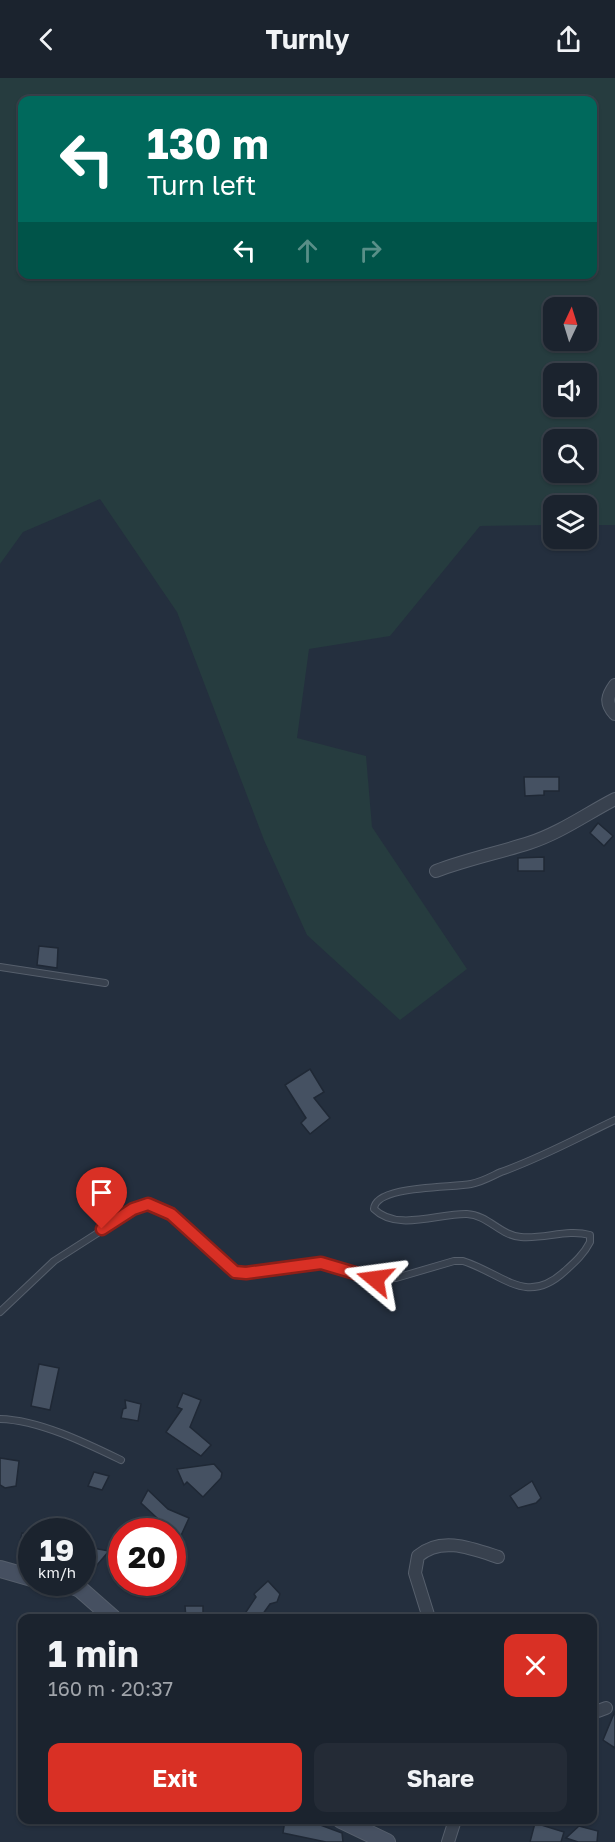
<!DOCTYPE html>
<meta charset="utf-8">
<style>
body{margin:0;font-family:"Golos Text",sans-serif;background:#242b36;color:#f1f3f6;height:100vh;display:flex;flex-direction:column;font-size:22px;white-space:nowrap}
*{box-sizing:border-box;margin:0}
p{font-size:20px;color:#a0a4aa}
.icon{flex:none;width:33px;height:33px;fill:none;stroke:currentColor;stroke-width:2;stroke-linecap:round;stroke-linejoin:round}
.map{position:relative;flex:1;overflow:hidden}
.sheet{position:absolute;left:18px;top:1536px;width:579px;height:210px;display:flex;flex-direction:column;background:#1b232e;border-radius:12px;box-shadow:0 2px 4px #0004,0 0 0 2px #39404a}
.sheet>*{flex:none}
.guide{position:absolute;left:18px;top:18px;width:579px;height:183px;border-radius:12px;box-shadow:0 2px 4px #0004,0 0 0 2px #39404a;background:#00695c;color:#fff;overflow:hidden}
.needle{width:39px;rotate:4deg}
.buttons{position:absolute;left:543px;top:219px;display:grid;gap:12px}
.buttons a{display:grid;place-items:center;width:54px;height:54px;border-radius:12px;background:#1b232e;box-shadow:0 2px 4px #0004,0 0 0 2px #39404a;font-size:30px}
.speed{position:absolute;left:18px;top:1440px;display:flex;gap:12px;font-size:30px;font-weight:700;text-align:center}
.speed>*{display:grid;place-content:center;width:78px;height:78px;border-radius:50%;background:#1b232e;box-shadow:0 2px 4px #0004,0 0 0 2px #39404a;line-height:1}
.speed small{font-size:15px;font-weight:400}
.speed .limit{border:9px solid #d22;background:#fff;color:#111}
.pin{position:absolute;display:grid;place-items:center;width:51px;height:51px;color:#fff;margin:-62px -26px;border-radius:50% 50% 50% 0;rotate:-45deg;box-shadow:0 0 6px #0007}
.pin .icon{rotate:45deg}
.me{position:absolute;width:66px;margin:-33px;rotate:286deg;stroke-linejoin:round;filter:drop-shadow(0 0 4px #0008)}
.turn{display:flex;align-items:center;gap:21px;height:126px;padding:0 30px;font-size:27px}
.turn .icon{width:78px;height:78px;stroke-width:2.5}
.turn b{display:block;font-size:42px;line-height:51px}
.lanes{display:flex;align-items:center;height:57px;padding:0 30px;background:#0003;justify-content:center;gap:30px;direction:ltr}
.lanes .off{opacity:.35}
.round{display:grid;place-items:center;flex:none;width:63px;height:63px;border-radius:12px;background:#242b36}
.head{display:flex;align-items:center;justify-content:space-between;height:102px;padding:0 30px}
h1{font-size:36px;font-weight:700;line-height:45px}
.action{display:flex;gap:12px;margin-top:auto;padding:12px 30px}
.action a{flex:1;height:69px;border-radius:12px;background:#d93025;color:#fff;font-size:24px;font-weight:700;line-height:69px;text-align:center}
.action a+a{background:#242b36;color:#f1f3f6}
header{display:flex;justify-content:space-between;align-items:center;height:78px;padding:0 30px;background:#1b232e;font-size:27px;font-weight:700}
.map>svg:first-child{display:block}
</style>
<header><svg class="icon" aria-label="back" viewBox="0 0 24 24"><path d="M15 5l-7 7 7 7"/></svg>Turnly<svg class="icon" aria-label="share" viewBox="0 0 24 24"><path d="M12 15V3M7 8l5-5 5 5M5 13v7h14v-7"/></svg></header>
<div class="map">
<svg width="615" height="1764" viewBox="0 0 615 1764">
<rect width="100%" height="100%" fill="#242f3e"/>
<path fill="#263c3f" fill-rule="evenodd" d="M0,0h615v447h-28l-1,-19h-32l-1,19 -73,1 -90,110 -81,13 -12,89 69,18 6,71 95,142 -67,51 -93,-85 -43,-95 -87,-228 -77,-113 -77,33 -23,32zM22,22h570v174h-570zM554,230h32v32h-32zM554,296h32v32h-32zM554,362h32v32h-32z"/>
<g fill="#455162" stroke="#1f2835" stroke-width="1.5">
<polygon points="524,699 559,699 559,713 544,713 544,717 525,718"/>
<polygon points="598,745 613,758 604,768 590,755"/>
<polygon points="544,779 544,793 518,793 518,780"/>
<polygon points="39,868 58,870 57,890 37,887"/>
<polygon points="310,991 324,1014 314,1020 330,1040 310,1056 301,1045 306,1040 285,1007"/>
<polygon points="39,1286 59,1290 50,1332 31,1328"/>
<polygon points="183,1315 201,1322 190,1349 211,1367 201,1378 166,1354 182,1331 177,1329"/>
<polygon points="125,1322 141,1326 138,1343 121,1340 123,1331 126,1330"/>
<polygon points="0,1380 19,1383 16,1408 5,1410 0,1407"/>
<polygon points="214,1386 222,1395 221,1400 203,1419 187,1404 184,1407 177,1391"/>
<polygon points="94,1394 109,1398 102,1412 88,1408"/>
<polygon points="532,1403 541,1420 536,1425 518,1430 510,1418"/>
<polygon points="148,1412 168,1431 189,1440 174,1473 186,1480 172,1503 172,1454 141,1425"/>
<polygon points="22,1455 32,1457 32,1479 18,1476"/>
<polygon points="82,1468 109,1473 91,1494 82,1488"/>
<polygon points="268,1503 280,1516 277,1524 270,1526 260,1540 242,1540 256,1519 254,1516"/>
<polygon points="185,1528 203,1528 203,1540 186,1540"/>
<polygon points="615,1633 615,1670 603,1662"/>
<polygon points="285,1742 307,1742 342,1755 343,1764 326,1764 283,1755"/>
<polygon points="535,1745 564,1754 561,1764 530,1764"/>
<polygon points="579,1748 598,1753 597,1764 578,1764 566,1760"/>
</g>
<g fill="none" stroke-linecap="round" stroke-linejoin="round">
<g stroke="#565f6c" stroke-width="8">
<g id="lane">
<polyline points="0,889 105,905"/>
<path d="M0,1234l54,-51 89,-57 28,10 67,59 83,-10 54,16 21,-1 58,-17h9c41,13 63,46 102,10 10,-9 19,-17 25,-29v-7c-23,-6 -45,4 -69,2 -20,-1 -33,-22 -54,-23 -28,-1 -70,18 -93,-5 1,-24 78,-21 97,-25 11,-2 21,-8 30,-12 40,-14 76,-34 114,-52"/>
<path d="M0,1341c39,1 86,24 121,41"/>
</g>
</g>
<g stroke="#565f6c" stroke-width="14">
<g id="street">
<path d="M615,607c-8,11 -10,18 0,29"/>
<path d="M436,793c31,-12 62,-18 93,-28 31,-10 57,-29 86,-44"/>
<path d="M429,1540l-14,-45 3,-17c23,-20 53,-8 80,1"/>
<polyline points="592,1629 598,1633 606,1630"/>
<polyline points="448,1764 455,1742"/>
</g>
</g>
<g stroke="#565f6c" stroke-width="18">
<g id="secondary">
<polyline points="0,1491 32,1500"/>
<polyline points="63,1504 80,1511 113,1540"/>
<polyline points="341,1742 387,1764"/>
</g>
</g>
<use href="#lane" stroke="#38414e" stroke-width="6"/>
<use href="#street" stroke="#38414e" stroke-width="12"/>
<use href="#secondary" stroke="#465061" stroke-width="16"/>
</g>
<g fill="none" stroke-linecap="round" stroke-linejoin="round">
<g stroke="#8d1f18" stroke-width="15">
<polyline id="route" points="102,1151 133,1131 148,1126 171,1136 235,1194 246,1195 321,1185 375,1201"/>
</g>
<use href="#route" stroke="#d93025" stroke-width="10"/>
</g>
</svg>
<div class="buttons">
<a><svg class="needle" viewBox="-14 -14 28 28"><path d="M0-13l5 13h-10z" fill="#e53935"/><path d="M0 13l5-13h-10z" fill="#a0a4aa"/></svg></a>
<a><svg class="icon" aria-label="sound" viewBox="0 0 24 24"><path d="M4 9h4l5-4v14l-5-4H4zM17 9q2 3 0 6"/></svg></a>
<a><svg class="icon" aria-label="search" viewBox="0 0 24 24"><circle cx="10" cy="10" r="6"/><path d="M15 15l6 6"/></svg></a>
<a><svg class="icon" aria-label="layers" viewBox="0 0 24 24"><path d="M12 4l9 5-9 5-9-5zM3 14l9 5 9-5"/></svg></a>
</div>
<div class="speed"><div>19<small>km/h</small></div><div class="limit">20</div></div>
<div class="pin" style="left:102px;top:1151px;background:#d93025"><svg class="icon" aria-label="arrive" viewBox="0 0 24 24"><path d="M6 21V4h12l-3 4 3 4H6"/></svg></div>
<svg class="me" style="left:375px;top:1201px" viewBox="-20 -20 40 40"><path d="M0-17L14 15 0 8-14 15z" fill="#d93025" stroke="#fff" stroke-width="4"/></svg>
<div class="guide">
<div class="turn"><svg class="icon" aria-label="left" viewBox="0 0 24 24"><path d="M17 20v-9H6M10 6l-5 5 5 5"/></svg><div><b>130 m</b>Turn left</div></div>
<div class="lanes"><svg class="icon" aria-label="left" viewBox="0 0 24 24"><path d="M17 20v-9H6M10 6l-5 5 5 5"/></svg><svg class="icon off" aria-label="ahead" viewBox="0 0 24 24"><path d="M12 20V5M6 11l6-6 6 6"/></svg><svg class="icon off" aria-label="right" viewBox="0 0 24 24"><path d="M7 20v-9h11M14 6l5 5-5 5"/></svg></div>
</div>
<section class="sheet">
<div class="head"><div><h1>1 min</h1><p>160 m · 20:37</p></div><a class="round" style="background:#d93025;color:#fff"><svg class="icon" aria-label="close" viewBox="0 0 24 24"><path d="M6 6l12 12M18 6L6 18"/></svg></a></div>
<div class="action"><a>Exit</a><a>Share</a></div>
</section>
</div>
